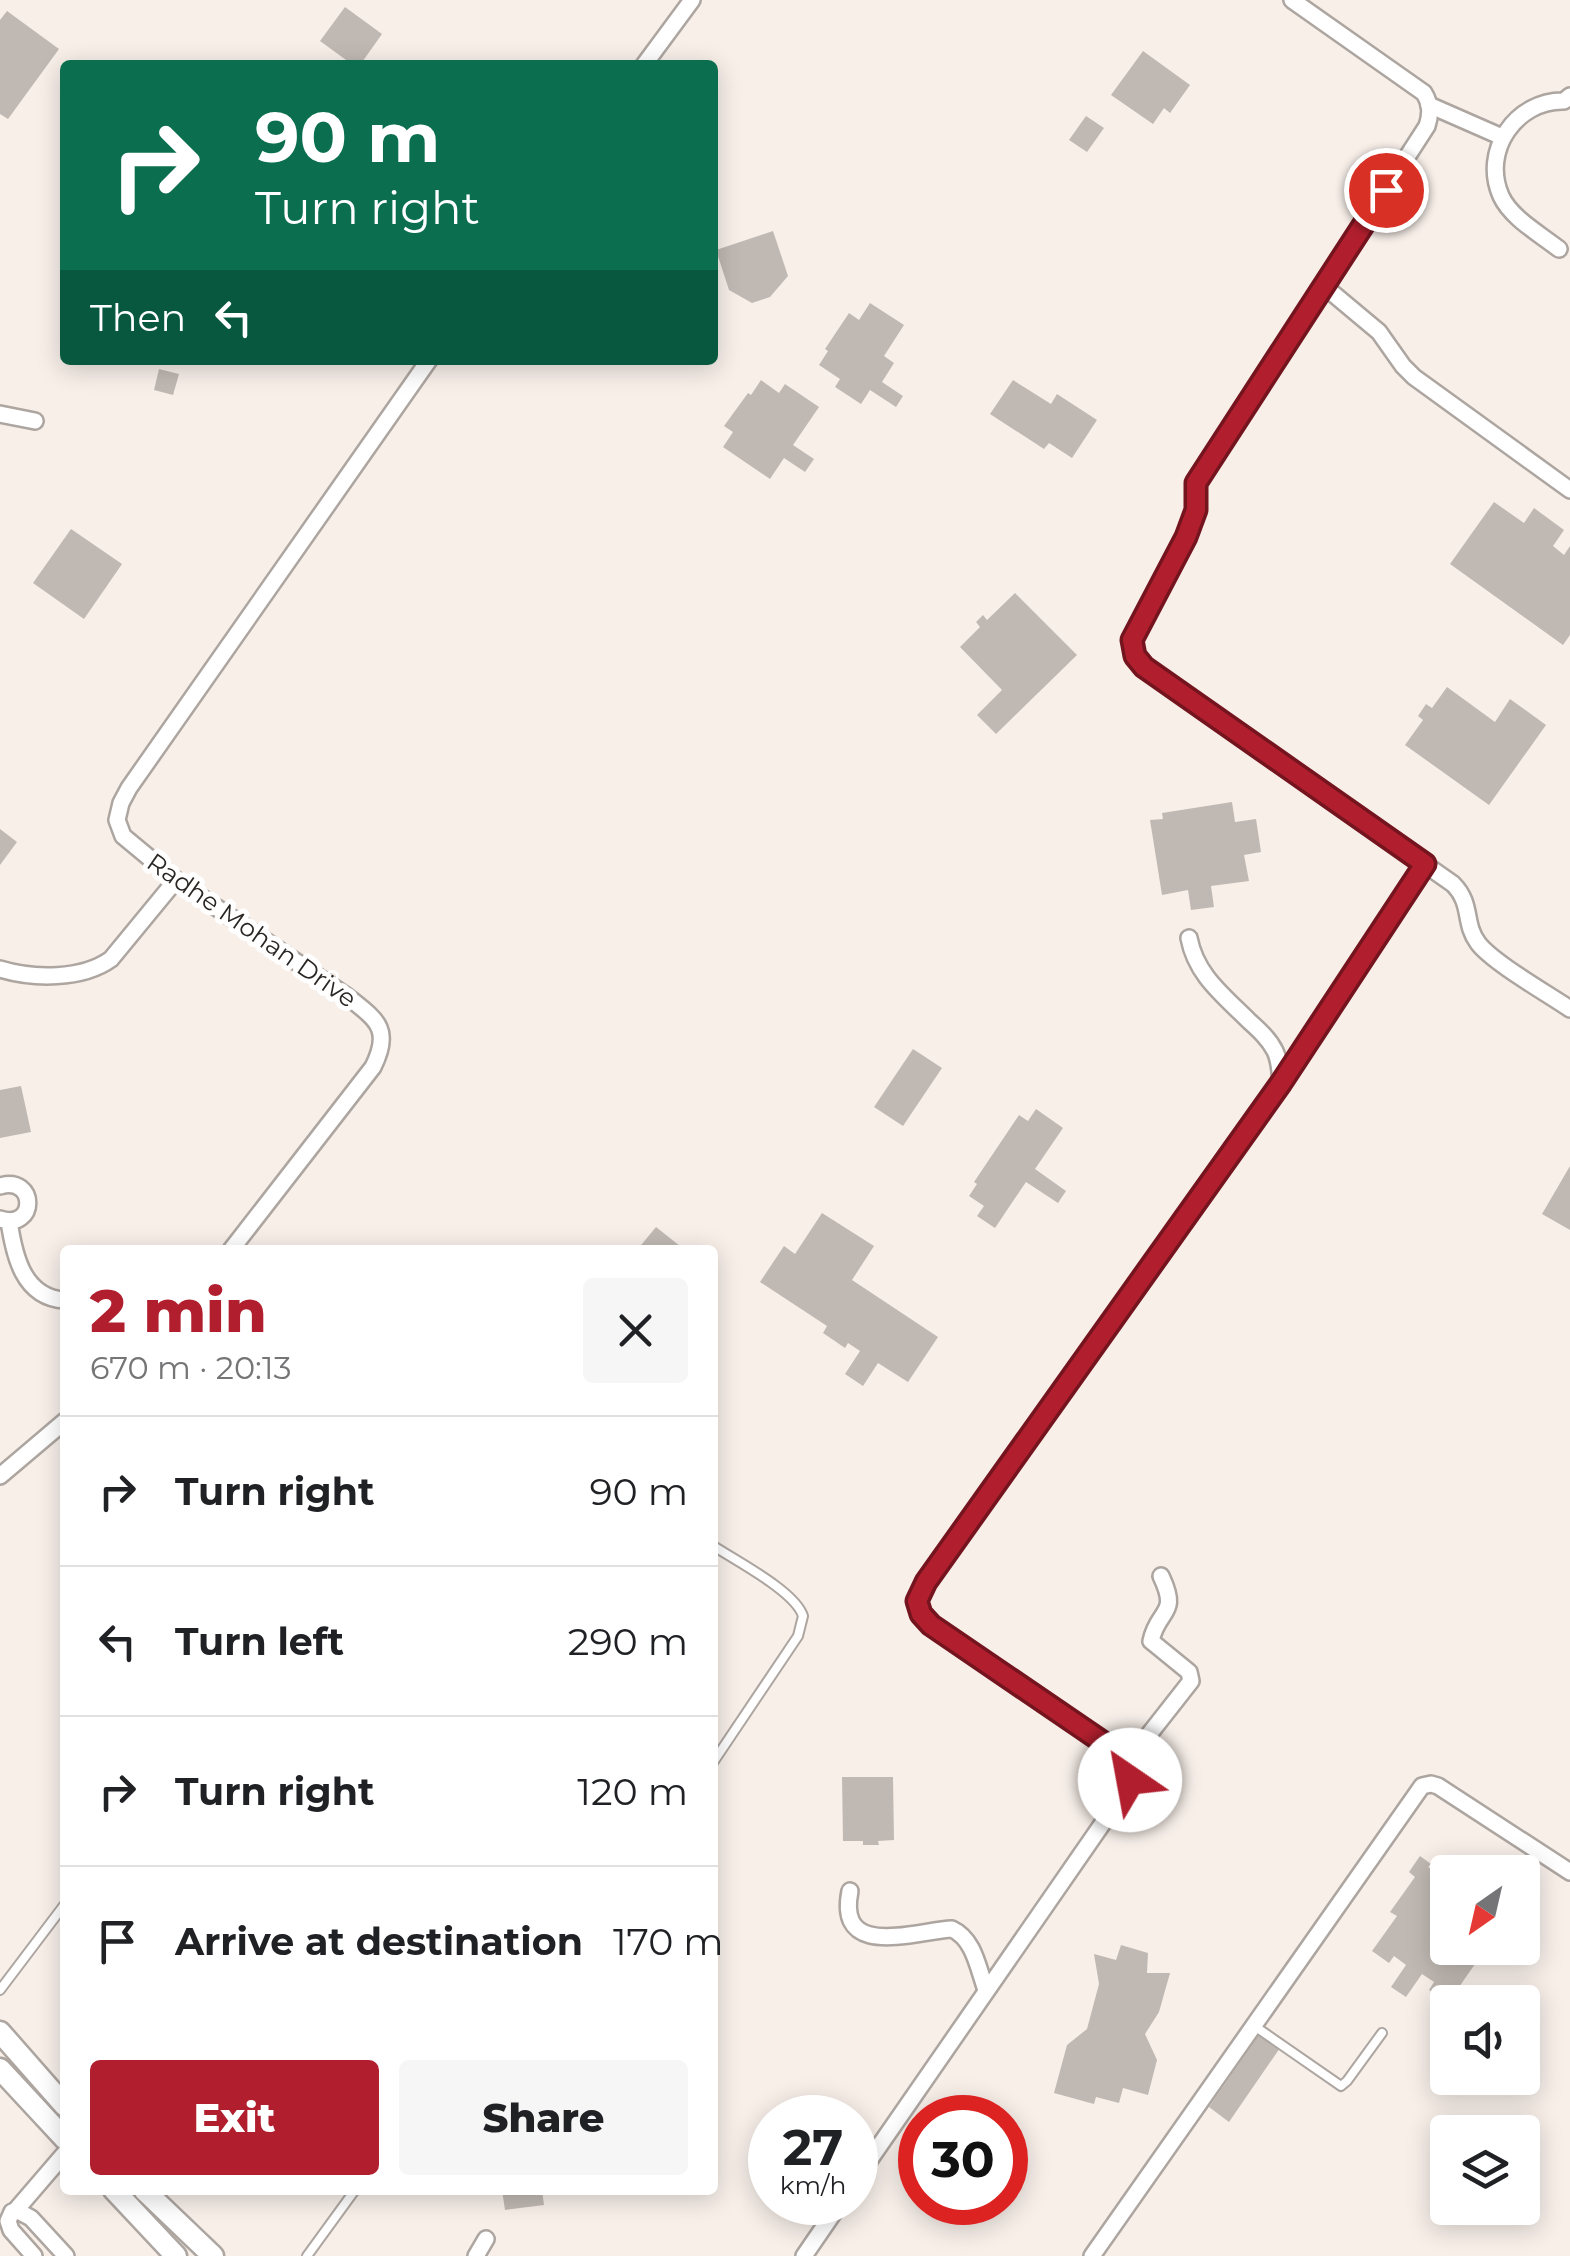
<!DOCTYPE html>
<meta charset="utf-8">
<style>
body{margin:0;font-family:Montserrat,sans-serif;background:#f6f6f6;color:#202124;height:100vh;display:flex;flex-direction:column;font-size:38px;white-space:nowrap}
*{box-sizing:border-box;margin:0}
p{font-size:32px;color:#757577}
.icon{flex:none;width:55px;height:55px;fill:none;stroke:currentColor;stroke-width:2;stroke-linecap:round;stroke-linejoin:round}
.map{position:relative;flex:1;overflow:hidden}
.drawer{position:absolute;left:60px;top:1245px;width:658px;height:950px;display:flex;flex-direction:column;background:#fff;border-radius:10px;box-shadow:0 5px 25px #0003}
.drawer>*{flex:none}
.banner{position:absolute;left:60px;top:60px;width:658px;height:305px;border-radius:10px;box-shadow:0 5px 25px #0003;background:#0b6e4f;color:#fff;overflow:hidden}
.needle{width:65px;rotate:214deg}
.buttons{position:absolute;left:1430px;top:1855px;display:grid;gap:20px}
.buttons a{display:grid;place-items:center;width:110px;height:110px;border-radius:10px;background:#fff;box-shadow:0 5px 25px #0003;font-size:50px}
.speed{position:absolute;left:748px;top:2095px;display:flex;gap:20px;font-size:50px;font-weight:700;text-align:center}
.speed>*{display:grid;place-content:center;width:130px;height:130px;border-radius:50%;background:#fff;box-shadow:0 5px 25px #0003;line-height:1}
.speed small{font-size:25px;font-weight:400}
.speed .limit{border:15px solid #d22;background:#fff;color:#111}
.pin{position:absolute;display:grid;place-items:center;width:85px;height:85px;color:#fff;margin:-42px;border:5px solid #fff;border-radius:50%;box-shadow:0 2px 10px #0007}
.me{position:absolute;width:110px;margin:-55px;rotate:327deg;stroke-linejoin:round;filter:drop-shadow(0 0 8px #0008)}
.turn{display:flex;align-items:center;gap:35px;height:210px;padding:0 30px;font-size:45px}
.turn .icon{width:130px;height:130px;stroke-width:2.5}
.turn b{display:block;font-size:70px;line-height:85px}
.then{display:flex;align-items:center;height:95px;padding:0 30px;background:#0003;gap:20px;font-size:38px}
.round{display:grid;place-items:center;flex:none;width:105px;height:105px;border-radius:10px;background:#f6f6f6}
.summary{display:flex;align-items:center;justify-content:space-between;height:170px;padding:0 30px}
h1{font-size:60px;font-weight:800;line-height:75px;color:#b11f2e}
.button{display:flex;gap:20px;margin-top:auto;padding:20px 30px}
.button a{flex:1;height:115px;border-radius:10px;background:#b11f2e;color:#fff;font-size:40px;font-weight:800;line-height:115px;text-align:center}
.button a+a{background:#f6f6f6;color:#202124}
ul{padding:0;list-style:none}
li{display:flex;align-items:center;gap:30px;height:150px;padding:0 30px;border-top:2px solid #e0e0e0}
li div{flex:1}
li b{display:block;font-size:38px}
li em{font-style:normal}
.map>svg:first-child{display:block}
</style>
<div class="map">
<svg width="1570" height="2256" viewBox="0 0 1570 2256">
<rect width="100%" height="100%" fill="#f8efe9"/>
<g fill="#c0b9b3">
<polygon points="345,7 382,34 360,65 353,65 320,41"/>
<polygon points="7,11 59,49 8,119 0,114 0,20"/>
<polygon points="1143,51 1190,85 1170,113 1164,108 1153,124 1111,95"/>
<polygon points="1086,116 1104,128 1087,152 1069,140"/>
<polygon points="773,231 788,276 770,297 752,303 729,290 716,250"/>
<polygon points="870,303 904,325 884,356 894,363 882,382 903,396 896,407 870,390 861,404 835,387 840,379 819,365 828,351 825,349 849,313 859,320"/>
<polygon points="159,369 179,374 173,395 154,390"/>
<polygon points="761,380 779,393 785,384 819,407 793,445 814,459 805,472 784,458 770,479 723,447 733,432 724,426 748,393 751,395"/>
<polygon points="1013,380 1051,404 1057,394 1097,420 1072,458 1049,443 1044,449 990,414"/>
<polygon points="1494,502 1524,523 1534,508 1564,530 1553,546 1564,555 1570,546 1570,635 1563,645 1450,564"/>
<polygon points="71,529 122,564 84,619 33,583"/>
<polygon points="1015,593 1077,655 996,734 977,715 1002,690 960,647 980,627 976,622 983,615 987,620"/>
<polygon points="1447,687 1495,722 1510,699 1546,725 1489,805 1405,745 1423,720 1418,716 1426,704 1432,708"/>
<polygon points="1232,802 1235,822 1256,819 1261,852 1244,855 1249,881 1211,886 1214,907 1191,910 1188,890 1162,895 1150,820 1163,819 1162,813"/>
<polygon points="0,829 17,842 0,865"/>
<polygon points="913,1049 942,1068 903,1126 874,1107"/>
<polygon points="21,1086 31,1132 0,1138 0,1090"/>
<polygon points="1036,1109 1063,1128 1035,1169 1066,1191 1058,1203 1026,1182 995,1228 977,1216 984,1206 969,1196 977,1184 974,1182 1019,1115 1028,1121"/>
<polygon points="1570,1166 1570,1230 1542,1214"/>
<polygon points="822,1213 874,1246 852,1280 938,1337 908,1382 878,1363 863,1386 845,1374 860,1351 848,1343 845,1348 823,1333 827,1326 760,1282 784,1246 795,1254"/>
<polygon points="656,1227 685,1250 637,1250"/>
<polygon points="842,1777 893,1777 894,1840 878,1841 879,1845 863,1845 863,1841 843,1841"/>
<polygon points="1420,1856 1431,1864 1428,1867 1448,1881 1448,1948 1502,1948 1495,1959 1484,1951 1448,2003 1429,1990 1434,1982 1422,1974 1406,1997 1391,1987 1406,1965 1394,1956 1389,1963 1372,1951 1397,1916 1390,1912 1415,1877 1409,1872"/>
<polygon points="1121,1945 1148,1953 1147,1973 1170,1973 1159,2012 1145,2034 1157,2060 1148,2095 1123,2088 1119,2103 1096,2097 1094,2104 1054,2093 1067,2045 1087,2029 1099,1984 1094,1954 1116,1960"/>
<polygon points="1259,2035 1280,2048 1229,2122 1209,2107"/>
<polygon points="502,2190 542,2190 544,2205 505,2210"/>
</g>
<g fill="none" stroke-linecap="round" stroke-linejoin="round">
<g stroke="#ada5a0" stroke-width="12">
<g id="service">
<path d="M712,1545c24,16 83,46 91,71l-5,20 -86,128"/>
<polyline points="0,1990 65,1904"/>
<polyline points="1253,2025 1341,2086 1347,2081 1382,2033"/>
<polyline points="307,2256 355,2190"/>
</g>
</g>
<g stroke="#ada5a0" stroke-width="20">
<g id="minor">
<path d="M1292,0l132,93c7,11 7,21 3,33l-231,357v26l-10,28 -54,103 3,16 9,11 309,217c20,20 10,39 25,59 14,19 70,51 92,66"/>
<polyline points="644,65 692,0"/>
<polyline points="1429,105 1502,137"/>
<path d="M1559,249c-19,-15 -48,-31 -58,-53 -20,-45 15,-96 63,-95l6,-5"/>
<polyline points="1324,286 1379,332 1403,366 1414,377 1570,490"/>
<polyline points="0,414 35,421"/>
<path d="M1189,938c7,37 34,57 60,83 10,9 20,18 26,30 5,10 5,21 6,32"/>
<path d="M0,969c33,10 82,11 111,-10l65,-79"/>
<path d="M0,1186c37,-11 37,45 0,33"/>
<path d="M9,1221c5,34 14,77 56,79"/>
<path d="M231,1250l142,-183c19,-38 4,-47 -25,-70l-172,-117 -53,-44 -6,-16 4,-17 8,-15 300,-428"/>
<polyline points="0,1476 65,1421"/>
<path d="M1129,1760l62,-79 -2,-9 -38,-31c7,-33 29,-25 10,-65"/>
<path d="M850,1891c-14,69 65,40 102,38 22,10 26,39 34,61"/>
<path d="M855,2181l268,-387 9,-21v-6l-3,-7 -198,-135c-11,-10 -16,-18 -11,-33l361,-509 144,-219"/>
<polyline points="16,2210 65,2153"/>
<polyline points="34,2256 11,2230 8,2221 12,2212 18,2211 31,2218 66,2256"/>
<polyline points="476,2256 486,2239"/>
<polyline points="804,2256 841,2202"/>
<polyline points="1092,2256 1422,1786 1431,1784 1438,1786 1570,1872"/>
</g>
</g>
<g stroke="#ada5a0" stroke-width="25">
<g id="tertiary">
<polyline points="0,2032 65,2106"/>
<polyline points="0,2069 65,2139"/>
<polyline points="114,2190 176,2256"/>
<polyline points="144,2190 213,2256"/>
</g>
</g>
<use href="#service" stroke="#fff" stroke-width="8"/>
<use href="#minor" stroke="#fff" stroke-width="15"/>
<use href="#tertiary" stroke="#fff" stroke-width="20"/>
</g>
<g fill="none" stroke-linecap="round" stroke-linejoin="round">
<g stroke="#73141e" stroke-width="25">
<polyline id="route" points="1130,1780 1132,1767 1129,1760 931,1625 921,1614 917,1601 926,1582 1281,1083 1425,864 1144,667 1135,656 1132,640 1186,537 1196,510 1196,483 1386,190"/>
</g>
<use href="#route" stroke="#b11f2e" stroke-width="18"/>
</g>
<g text-anchor="middle" dominant-baseline="central" stroke-width="10" stroke-linejoin="round" paint-order="stroke">
<g font-size="25" fill="#292624" stroke="#fff">
<text transform="translate(252 930) rotate(35)">Radhe Mohan Drive</text>
</g>
</g>
</svg>
<div class="buttons">
<a><svg class="needle" viewBox="-14 -14 28 28"><path d="M0-13l5 13h-10z" fill="#e53935"/><path d="M0 13l5-13h-10z" fill="#757577"/></svg></a>
<a><svg class="icon" aria-label="sound" viewBox="0 0 24 24"><path d="M4 9h4l5-4v14l-5-4H4zM17 9q2 3 0 6"/></svg></a>
<a><svg class="icon" aria-label="layers" viewBox="0 0 24 24"><path d="M12 4l9 5-9 5-9-5zM3 14l9 5 9-5"/></svg></a>
</div>
<div class="speed"><div>27<small>km/h</small></div><div class="limit">30</div></div>
<div class="pin" style="left:1386px;top:190px;background:#d93025"><svg class="icon" aria-label="arrive" viewBox="0 0 24 24"><path d="M6 21V4h12l-3 4 3 4H6"/></svg></div>
<svg class="me" style="left:1130px;top:1780px" viewBox="-20 -20 40 40"><circle r="19" fill="#fff"/><path d="M0-13L10 11 0 6-10 11z" fill="#b11f2e"/></svg>
<div class="banner">
<div class="turn"><svg class="icon" aria-label="right" viewBox="0 0 24 24"><path d="M7 20v-9h11M14 6l5 5-5 5"/></svg><div><b>90 m</b>Turn right</div></div>
<div class="then">Then<svg class="icon" aria-label="left" viewBox="0 0 24 24"><path d="M17 20v-9H6M10 6l-5 5 5 5"/></svg></div>
</div>
<section class="drawer">
<div class="summary"><div><h1>2 min</h1><p>670 m · 20:13</p></div><a class="round"><svg class="icon" aria-label="close" viewBox="0 0 24 24"><path d="M6 6l12 12M18 6L6 18"/></svg></a></div>
<ul>
<li><svg class="icon" aria-label="right" viewBox="0 0 24 24"><path d="M7 20v-9h11M14 6l5 5-5 5"/></svg><div><b>Turn right</b></div><em>90 m</em></li>
<li><svg class="icon" aria-label="left" viewBox="0 0 24 24"><path d="M17 20v-9H6M10 6l-5 5 5 5"/></svg><div><b>Turn left</b></div><em>290 m</em></li>
<li><svg class="icon" aria-label="right" viewBox="0 0 24 24"><path d="M7 20v-9h11M14 6l5 5-5 5"/></svg><div><b>Turn right</b></div><em>120 m</em></li>
<li><svg class="icon" aria-label="arrive" viewBox="0 0 24 24"><path d="M6 21V4h12l-3 4 3 4H6"/></svg><div><b>Arrive at destination</b></div><em>170 m</em></li>
</ul>
<div class="button"><a>Exit</a><a>Share</a></div>
</section>
</div>
